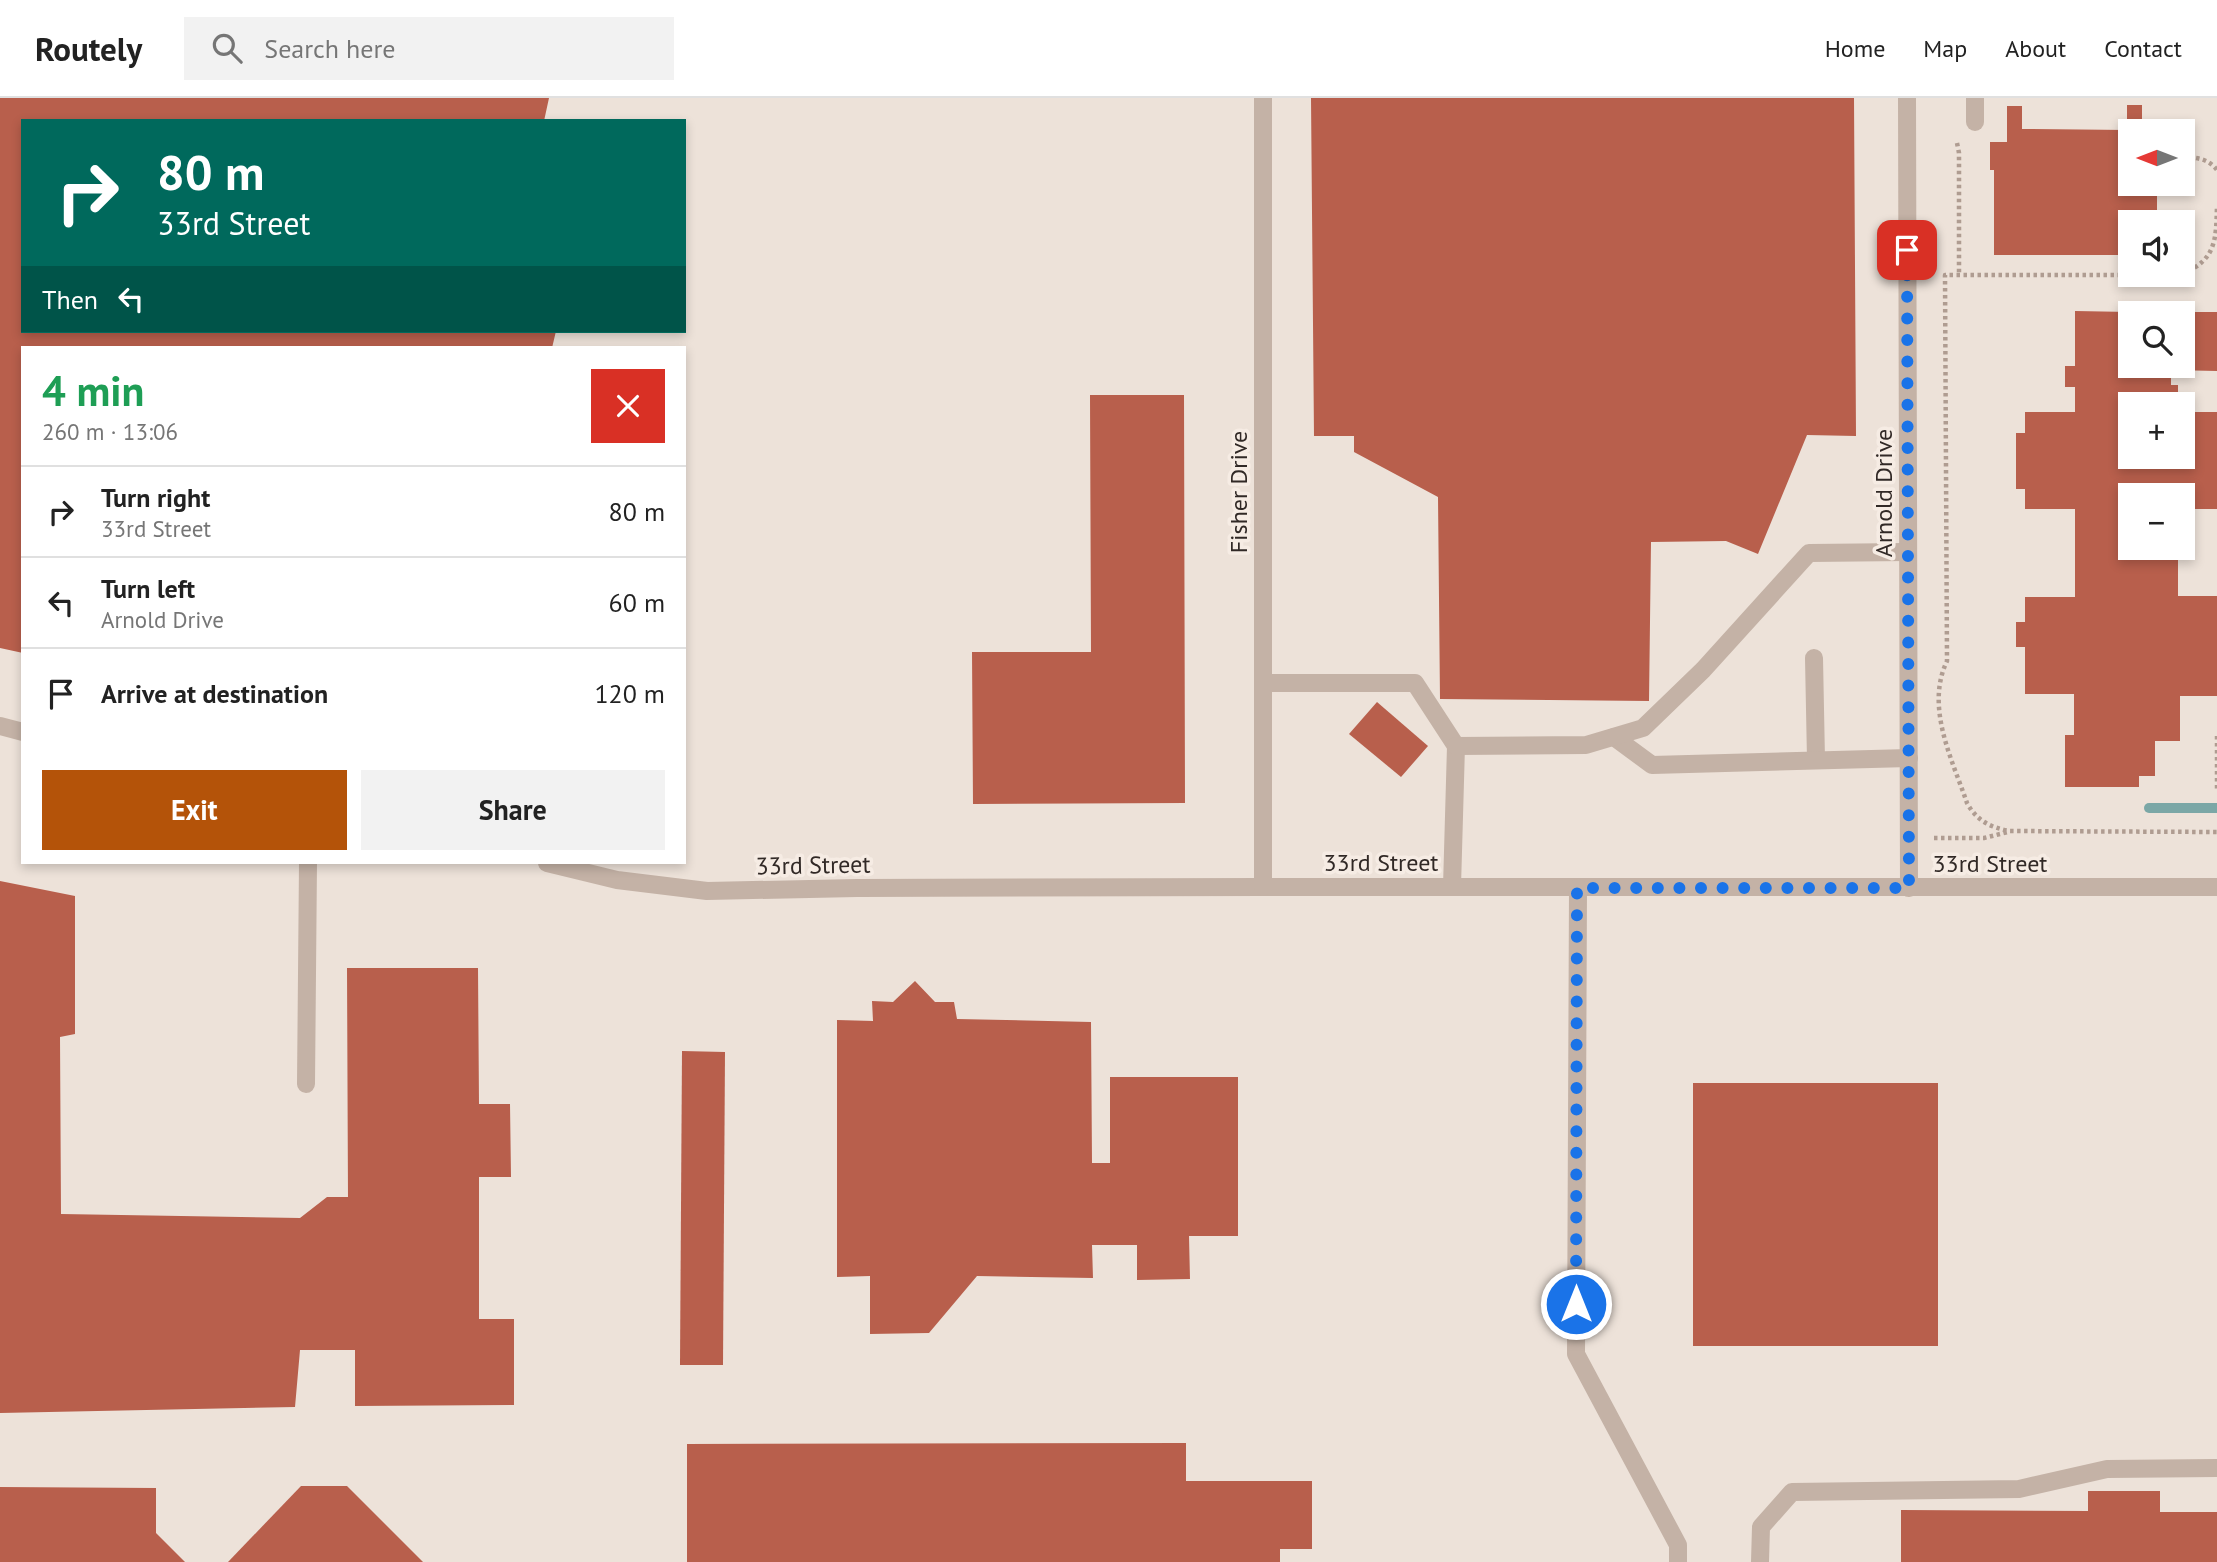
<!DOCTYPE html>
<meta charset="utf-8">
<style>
body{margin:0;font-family:"PT Sans",sans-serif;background:#f2f2f2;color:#222;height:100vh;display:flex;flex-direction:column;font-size:26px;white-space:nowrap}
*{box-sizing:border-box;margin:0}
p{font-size:23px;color:#767676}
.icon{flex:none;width:38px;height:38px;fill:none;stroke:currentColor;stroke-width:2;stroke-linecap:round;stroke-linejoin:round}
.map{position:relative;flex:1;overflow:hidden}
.details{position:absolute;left:21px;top:248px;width:665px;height:518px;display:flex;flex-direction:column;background:#fff;border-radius:0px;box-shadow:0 4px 10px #0003}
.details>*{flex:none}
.guide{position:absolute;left:21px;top:21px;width:665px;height:214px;border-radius:0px;box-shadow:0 4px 10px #0003;background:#00695c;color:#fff;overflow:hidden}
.needle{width:46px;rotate:270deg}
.fabs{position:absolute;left:2118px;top:21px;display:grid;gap:14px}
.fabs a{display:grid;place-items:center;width:77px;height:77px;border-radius:0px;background:#fff;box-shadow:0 4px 10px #0003;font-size:35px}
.pin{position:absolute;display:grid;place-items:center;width:60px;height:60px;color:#fff;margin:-30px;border-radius:14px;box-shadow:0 4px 10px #0006}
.me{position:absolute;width:77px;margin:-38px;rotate:0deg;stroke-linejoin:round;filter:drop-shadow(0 0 5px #0008)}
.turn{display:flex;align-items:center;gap:24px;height:147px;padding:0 21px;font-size:32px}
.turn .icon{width:91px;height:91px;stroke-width:2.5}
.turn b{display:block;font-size:49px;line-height:60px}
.then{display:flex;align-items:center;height:66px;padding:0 21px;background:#0003;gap:14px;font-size:26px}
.round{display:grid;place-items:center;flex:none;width:74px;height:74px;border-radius:0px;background:#f2f2f2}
.head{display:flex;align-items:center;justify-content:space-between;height:119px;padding:0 21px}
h1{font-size:42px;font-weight:700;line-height:52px;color:#1e9e55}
.cta{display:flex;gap:14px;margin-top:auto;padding:14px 21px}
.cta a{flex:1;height:80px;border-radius:0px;background:#b45309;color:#fff;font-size:28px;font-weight:700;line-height:80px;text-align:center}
.cta a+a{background:#f2f2f2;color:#222}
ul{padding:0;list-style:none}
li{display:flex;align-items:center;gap:21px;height:91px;padding:0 21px;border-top:2px solid #e0e0e0}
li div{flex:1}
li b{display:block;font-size:26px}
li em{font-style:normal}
header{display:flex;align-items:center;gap:42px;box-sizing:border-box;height:98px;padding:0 35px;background:#fff;border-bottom:2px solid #e0e0e0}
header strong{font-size:33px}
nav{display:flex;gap:38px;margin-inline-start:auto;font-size:24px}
.search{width:490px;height:63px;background:#f2f2f2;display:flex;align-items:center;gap:18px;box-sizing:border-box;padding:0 24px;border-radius:0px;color:#767676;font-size:26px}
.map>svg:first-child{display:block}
</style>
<header>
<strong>Routely</strong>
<div class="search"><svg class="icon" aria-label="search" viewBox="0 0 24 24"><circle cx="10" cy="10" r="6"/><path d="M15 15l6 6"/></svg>Search here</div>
<nav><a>Home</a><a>Map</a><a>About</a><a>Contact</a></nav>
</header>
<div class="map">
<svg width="2217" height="1464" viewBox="0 0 2217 1464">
<rect width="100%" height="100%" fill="#ede2d9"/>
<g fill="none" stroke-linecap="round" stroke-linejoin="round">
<polyline stroke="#7ba7a6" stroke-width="10" points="2149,710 2217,710"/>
</g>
<g fill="#b85f4c">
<polygon points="0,0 549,0 544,23 23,23 23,233 556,233 552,250 23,250 23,555 0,550"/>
<polygon points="1311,0 1854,0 1856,338 1807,337 1758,456 1726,443 1651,444 1649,603 1440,601 1438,399 1354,354 1354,338 1314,338"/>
<polygon points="2127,7 2142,7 2142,33 2130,33 2130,86 2157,86 2157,124 2130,124 2130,157 1994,157 1994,72 1990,72 1990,44 2007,44 2007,8 2022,8 2022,31 2127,32"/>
<polygon points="2075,213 2130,214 2130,268 2182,268 2182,214 2217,214 2217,273 2171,272 2171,287 2178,287 2178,306 2130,306 2130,359 2182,359 2182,314 2217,314 2217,411 2182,411 2182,397 2130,397 2130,450 2178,450 2178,498 2217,498 2217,598 2180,598 2180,643 2155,643 2155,678 2139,678 2139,689 2065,689 2065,637 2074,637 2074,596 2025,596 2025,549 2016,549 2016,524 2025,524 2025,499 2075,499 2075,411 2025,411 2025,391 2016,391 2016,335 2025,335 2025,314 2075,314 2075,289 2065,289 2065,268 2075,268"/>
<polygon points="1090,297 1184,297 1185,705 973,706 972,554 1091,554"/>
<polygon points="1377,604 1428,648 1401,679 1349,636"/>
<polygon points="0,783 75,798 75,936 60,939 61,1116 300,1120 327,1099 348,1099 347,870 478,870 479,1006 510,1006 511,1079 479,1079 479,1221 514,1221 514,1307 355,1308 355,1252 300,1252 295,1309 0,1315"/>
<polygon points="915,883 935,904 954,904 957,921 1091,924 1092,1065 1110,1065 1110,979 1238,979 1238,1138 1189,1138 1190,1181 1137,1182 1137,1147 1092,1147 1093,1180 977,1178 929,1235 870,1236 870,1178 837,1179 837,922 873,923 872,903 893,904"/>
<polygon points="682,953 725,954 723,1267 680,1267"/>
<rect x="1693" y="985" width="245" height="263"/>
<polygon points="1186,1345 1186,1383 1312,1383 1312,1451 1280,1451 1280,1464 687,1464 687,1346"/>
<polygon points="301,1388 347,1388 423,1464 228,1464"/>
<polygon points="0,1389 156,1390 156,1435 185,1464 0,1464"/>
<polygon points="2088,1393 2160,1393 2160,1414 2217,1414 2217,1464 1901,1464 1901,1412 2088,1413"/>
</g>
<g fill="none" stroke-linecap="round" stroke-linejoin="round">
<g stroke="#af9c91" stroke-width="4.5" stroke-dasharray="3.5 3.5" stroke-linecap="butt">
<polyline points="1957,45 1959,55 1959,177"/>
<path d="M2182,59c14,0 27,2 35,13"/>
<path d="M2182,176c35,-14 34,-36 35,-68"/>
<path d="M2177,177h-232l2,386c-22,46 5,98 20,142 10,18 23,24 42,28l208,1"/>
<polyline points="2217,638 2217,691"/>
<polyline points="1934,740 1984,740 2008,734"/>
</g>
<g stroke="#c4b2a6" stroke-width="18">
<polyline points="1907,0 1909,790"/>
<polyline points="1975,0 1975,24"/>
<polyline points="1814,560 1816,662"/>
<polyline points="1263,585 1415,585 1456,648 1452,789"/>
<polyline points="0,628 23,634"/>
<polyline points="1614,639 1652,667 1909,660"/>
<polyline points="1456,648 1586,647 1643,630 1703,572 1809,455 1907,454"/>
<polyline points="547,765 617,782 707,793 857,790 1263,789 2217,789"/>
<polyline points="1263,789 1263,0"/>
<polyline points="1578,790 1576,1256 1678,1447 1678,1464"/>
<polyline points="306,986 308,765"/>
<polyline points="1760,1464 1761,1429 1792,1394 2019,1391 2107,1371 2217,1370"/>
</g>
</g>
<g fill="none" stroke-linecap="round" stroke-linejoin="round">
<polyline stroke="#1a73e8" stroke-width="12" stroke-dasharray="0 21.6" points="1576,1206 1577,790 1909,790 1907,152"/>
</g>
<g text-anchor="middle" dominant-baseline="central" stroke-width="7" stroke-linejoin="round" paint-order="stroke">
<g font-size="24" fill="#312926" stroke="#f6ece4">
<text transform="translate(1238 394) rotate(-90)">Fisher Drive</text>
<text transform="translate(1883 395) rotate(-90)">Arnold Drive</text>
<text x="1381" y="764">33rd Street</text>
<text x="1990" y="765">33rd Street</text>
<text transform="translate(813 767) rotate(-1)">33rd Street</text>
</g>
</g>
</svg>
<div class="fabs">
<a><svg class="needle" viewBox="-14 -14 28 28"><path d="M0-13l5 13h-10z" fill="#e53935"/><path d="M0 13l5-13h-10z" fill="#767676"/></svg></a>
<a><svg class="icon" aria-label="sound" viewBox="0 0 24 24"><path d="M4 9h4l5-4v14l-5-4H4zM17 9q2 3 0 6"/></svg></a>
<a><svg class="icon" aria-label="search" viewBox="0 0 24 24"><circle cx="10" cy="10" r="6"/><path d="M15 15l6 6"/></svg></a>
<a>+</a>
<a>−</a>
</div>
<div class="pin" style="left:1907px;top:152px;background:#d93025"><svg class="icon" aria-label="arrive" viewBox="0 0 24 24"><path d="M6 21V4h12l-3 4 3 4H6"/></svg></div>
<svg class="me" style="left:1576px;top:1206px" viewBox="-20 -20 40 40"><circle r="17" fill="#1a73e8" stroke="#fff" stroke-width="3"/><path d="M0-11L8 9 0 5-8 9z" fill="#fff"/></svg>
<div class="guide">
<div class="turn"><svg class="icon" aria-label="right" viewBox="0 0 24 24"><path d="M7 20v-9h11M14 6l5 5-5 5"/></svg><div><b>80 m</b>33rd Street</div></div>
<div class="then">Then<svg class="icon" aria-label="left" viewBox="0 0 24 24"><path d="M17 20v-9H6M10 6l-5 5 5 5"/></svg></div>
</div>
<section class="details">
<div class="head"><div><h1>4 min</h1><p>260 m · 13:06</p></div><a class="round" style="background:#d93025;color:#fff"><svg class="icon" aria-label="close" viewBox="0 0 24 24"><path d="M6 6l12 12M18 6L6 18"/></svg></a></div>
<ul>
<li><svg class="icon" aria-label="right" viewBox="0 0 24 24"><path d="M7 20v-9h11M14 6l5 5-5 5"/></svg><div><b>Turn right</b><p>33rd Street</p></div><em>80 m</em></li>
<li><svg class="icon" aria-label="left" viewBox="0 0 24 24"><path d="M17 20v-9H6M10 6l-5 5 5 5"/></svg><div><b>Turn left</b><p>Arnold Drive</p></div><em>60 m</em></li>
<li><svg class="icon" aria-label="arrive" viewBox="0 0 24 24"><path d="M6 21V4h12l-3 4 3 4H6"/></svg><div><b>Arrive at destination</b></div><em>120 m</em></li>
</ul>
<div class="cta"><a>Exit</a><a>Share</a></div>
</section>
</div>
